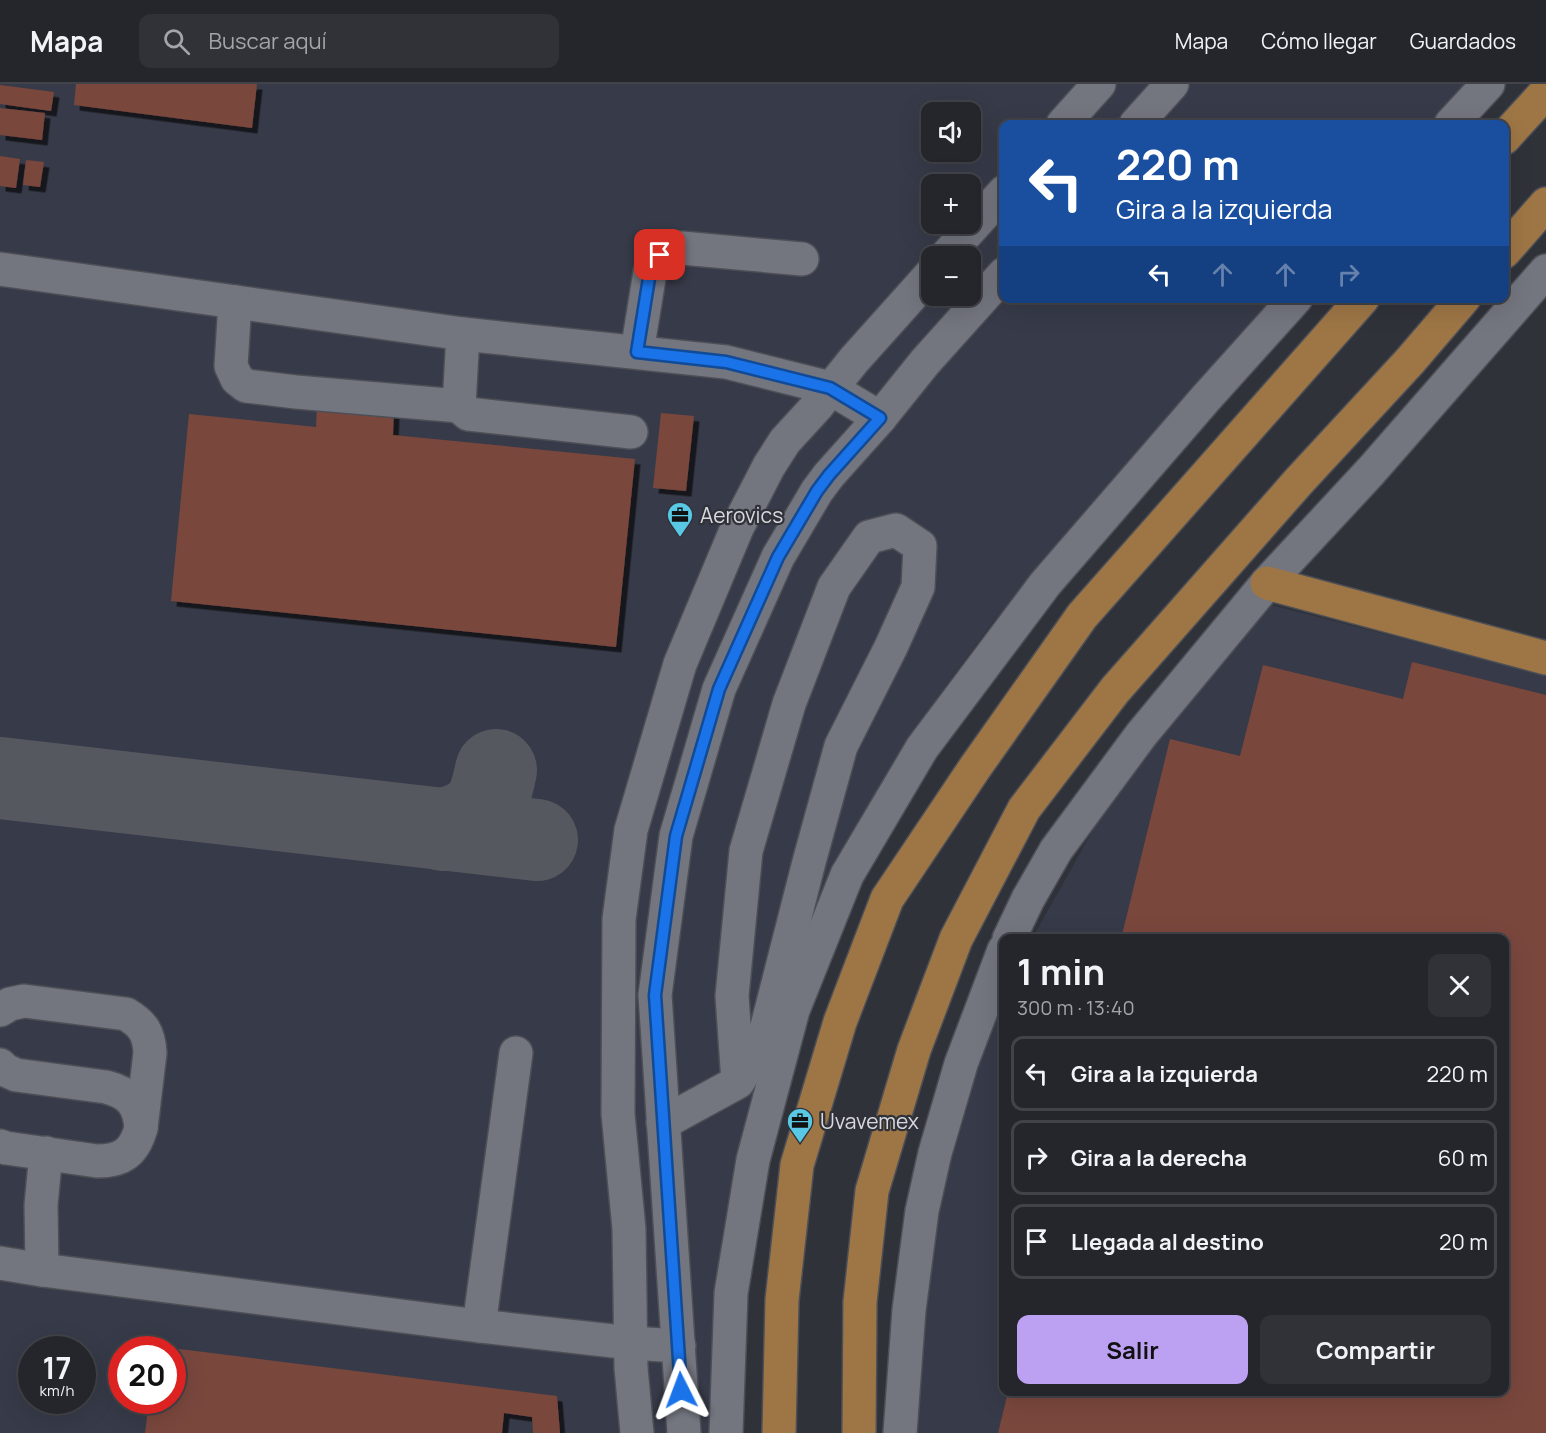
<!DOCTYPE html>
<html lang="es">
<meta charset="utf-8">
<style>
body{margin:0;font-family:Manrope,sans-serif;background:#303238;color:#f1f3f6;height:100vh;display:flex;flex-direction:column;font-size:22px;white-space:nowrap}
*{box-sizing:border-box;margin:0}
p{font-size:20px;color:#a3a5a9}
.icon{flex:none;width:33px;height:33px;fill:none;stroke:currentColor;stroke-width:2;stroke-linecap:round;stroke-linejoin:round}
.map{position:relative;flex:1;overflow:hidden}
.drawer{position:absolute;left:999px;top:850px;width:510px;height:462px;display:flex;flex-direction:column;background:#24262c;border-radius:12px;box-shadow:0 6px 24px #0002,0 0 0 2px #414348}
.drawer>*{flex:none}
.banner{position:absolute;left:999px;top:36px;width:510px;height:183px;border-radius:12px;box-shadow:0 6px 24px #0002,0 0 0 2px #414348;background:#1a4fa0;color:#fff;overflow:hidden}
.controls{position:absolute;left:921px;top:18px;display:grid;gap:12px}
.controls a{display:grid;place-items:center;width:60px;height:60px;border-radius:12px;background:#24262c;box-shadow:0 6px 24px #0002,0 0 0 2px #414348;font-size:30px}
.speed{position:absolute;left:18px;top:1252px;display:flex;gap:12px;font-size:30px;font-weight:700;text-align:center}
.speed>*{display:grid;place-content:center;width:78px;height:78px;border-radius:50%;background:#24262c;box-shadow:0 6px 24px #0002,0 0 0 2px #414348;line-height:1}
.speed small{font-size:15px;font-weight:400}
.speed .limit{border:9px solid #d22;background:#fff;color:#111}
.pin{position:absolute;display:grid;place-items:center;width:51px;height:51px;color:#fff;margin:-26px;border-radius:12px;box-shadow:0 3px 9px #0006}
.me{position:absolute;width:66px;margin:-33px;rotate:357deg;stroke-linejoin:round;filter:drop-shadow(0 0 4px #0008)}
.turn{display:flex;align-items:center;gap:21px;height:126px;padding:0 18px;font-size:27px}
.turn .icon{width:78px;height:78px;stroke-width:2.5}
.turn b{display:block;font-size:42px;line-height:51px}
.lanes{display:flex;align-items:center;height:57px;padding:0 18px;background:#0003;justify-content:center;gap:30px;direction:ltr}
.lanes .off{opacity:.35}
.round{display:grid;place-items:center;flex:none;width:63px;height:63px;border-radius:12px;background:#303238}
.overview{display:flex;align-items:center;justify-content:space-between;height:102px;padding:0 18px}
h1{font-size:36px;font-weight:700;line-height:45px}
.button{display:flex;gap:12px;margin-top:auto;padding:12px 18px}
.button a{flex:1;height:69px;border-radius:12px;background:#bca0f2;color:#111;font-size:24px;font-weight:700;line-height:69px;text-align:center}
.button a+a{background:#303238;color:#f1f3f6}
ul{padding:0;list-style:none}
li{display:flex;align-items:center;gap:18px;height:75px;margin:0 12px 9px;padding:0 6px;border:3px solid #414348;border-radius:12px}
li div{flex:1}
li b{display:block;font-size:22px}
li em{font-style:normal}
header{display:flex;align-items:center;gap:36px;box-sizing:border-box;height:84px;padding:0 30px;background:#24262c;border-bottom:2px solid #414348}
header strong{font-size:28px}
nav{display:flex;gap:33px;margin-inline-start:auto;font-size:21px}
.search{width:420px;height:54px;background:#303238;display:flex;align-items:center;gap:15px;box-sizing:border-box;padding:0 21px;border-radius:12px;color:#a3a5a9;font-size:22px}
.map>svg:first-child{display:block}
</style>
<header>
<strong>Mapa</strong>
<div class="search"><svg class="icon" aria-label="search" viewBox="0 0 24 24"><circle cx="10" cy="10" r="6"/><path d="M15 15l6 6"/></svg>Buscar aquí</div>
<nav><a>Mapa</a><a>Cómo llegar</a><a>Guardados</a></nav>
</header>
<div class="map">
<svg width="1546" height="1349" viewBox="0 0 1546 1349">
<defs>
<filter id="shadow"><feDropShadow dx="5.5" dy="5.5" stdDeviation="0" flood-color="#0009"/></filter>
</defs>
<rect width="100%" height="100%" fill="#30323a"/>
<g fill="#373a48" fill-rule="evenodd">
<path d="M0,0h1467l-36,40h-427v174l274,1 -285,323 -54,73 -59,96 -100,223 -63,419h-717zM932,28h38v40h-38zM932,100h38v40h-38zM932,172h38v40h-38zM32,1266h50v51h-50zM122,1266h50v51h-50z"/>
<polygon points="1271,521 1546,591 1546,1349 918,1349 923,1227 937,1115 977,980 1003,920 1004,1308 1504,1308 1504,855 1032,855 1102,730 1183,624"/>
</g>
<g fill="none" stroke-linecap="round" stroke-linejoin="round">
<g stroke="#565860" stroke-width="82">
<polyline points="0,694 537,756"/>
<path d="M444,746c37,-13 44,-21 52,-60"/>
</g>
</g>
<g fill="#7a473d" filter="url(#shadow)">
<polygon points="76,0 257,0 252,44 74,21"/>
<polygon points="0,1 54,8 51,27 0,20"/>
<polygon points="0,24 45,29 42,56 0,51"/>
<polygon points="0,72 20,75 16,104 0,102"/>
<polygon points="26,76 44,78 40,103 23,101"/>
<polygon points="317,320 394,327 393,351 635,375 616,563 171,517 189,330 316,343"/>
<polygon points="661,329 694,332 686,407 653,404"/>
<polygon points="1412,578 1546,611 1546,1349 998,1349 1008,1308 1504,1308 1504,855 1121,855 1170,655 1240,672 1263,581 1403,615"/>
<polygon points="155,1262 557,1312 560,1349 533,1349 532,1333 504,1329 502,1349 145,1349 149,1317 172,1317 172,1266 155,1266"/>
</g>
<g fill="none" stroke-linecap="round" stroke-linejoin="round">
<g stroke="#4d4f56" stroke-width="36">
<g id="minor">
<polyline points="1063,40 1099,0"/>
<polyline points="1136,40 1172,0"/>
<polyline points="1451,40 1488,0"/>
<polyline points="946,172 1004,108"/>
<polyline points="0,185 463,250 726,278 830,304 880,334"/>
<polyline points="235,218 231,282 237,295 246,302 296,308 459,322"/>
<polyline points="463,250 459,322 468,330 631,348"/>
<path d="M637,268l13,-80c7,-18 14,-23 32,-24l120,11"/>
<polyline points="1009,855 1028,815 1056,766 1141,651 1267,499 1371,387 1546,187"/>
<path d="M0,926l10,-6 14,-3 102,13c17,10 23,19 24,39l-9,75c-7,25 -19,33 -44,33l-91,-13 -6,-2"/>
<path d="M0,981l5,5 11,5 90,12c24,6 33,17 35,41"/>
<polyline points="663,1039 738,998 763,958 809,778 841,662 891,563 918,503 920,462 896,446 869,453 834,503 789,620 746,767 732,912 738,998"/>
<polyline points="0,1179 42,1186 41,1121 46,1069"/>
<polyline points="42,1186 479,1242 631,1259 679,1262"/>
<polyline points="479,1242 516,969"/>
<polyline points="637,1349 631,1284 629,1145 618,1030 619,835 631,746 680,580 737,444 769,382 785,357 818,321 854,276 932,189"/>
<polyline points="684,1349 655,911 676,752 719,605 778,473 817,407 829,391 880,334 925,278 1004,190"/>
<polyline points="726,1349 731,1209 753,1076 793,926 847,791 922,664 1045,500 1206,314 1296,214"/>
<polyline points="900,1349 909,1226 922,1127 935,1069 961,980 1004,866"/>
</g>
</g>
<g stroke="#4d4f56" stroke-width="36">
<g id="major">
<polyline points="1504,54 1546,8"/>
<polyline points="1504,168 1546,120"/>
<polyline points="1267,499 1546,574"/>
<polyline points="779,1349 782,1216 797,1081 840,938 887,815 974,685 1082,532 1363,214"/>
<polyline points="859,1349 860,1218 872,1107 914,966 956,855 1024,725 1115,606 1299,397 1410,277 1464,214"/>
</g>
</g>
<use href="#minor" stroke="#73757f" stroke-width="33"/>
<use href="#major" stroke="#9e7646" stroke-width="33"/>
</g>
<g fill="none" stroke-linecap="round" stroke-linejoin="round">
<g stroke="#114b97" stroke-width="15">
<polyline id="route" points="660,171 654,177 650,188 637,268 726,278 830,304 880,334 829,391 817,407 778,473 719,605 676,752 655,911 681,1306"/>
</g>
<use href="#route" stroke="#1a73e8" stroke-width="10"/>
</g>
<defs>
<g id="office-pin" transform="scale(1.35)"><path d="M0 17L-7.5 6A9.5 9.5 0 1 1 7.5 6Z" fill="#59c8e4" stroke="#30323a"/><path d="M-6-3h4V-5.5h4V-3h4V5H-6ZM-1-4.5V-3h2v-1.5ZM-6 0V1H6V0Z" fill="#111"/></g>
</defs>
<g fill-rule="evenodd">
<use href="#office-pin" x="680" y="431"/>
<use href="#office-pin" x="800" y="1037"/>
</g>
<g text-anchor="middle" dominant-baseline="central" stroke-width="4.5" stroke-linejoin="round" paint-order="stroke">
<g font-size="21" fill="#d7d9de" stroke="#30323a" text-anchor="start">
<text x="700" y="431">Aerovics</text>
<text x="820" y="1037">Uvavemex</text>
</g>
</g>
</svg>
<div class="controls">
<a><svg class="icon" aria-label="sound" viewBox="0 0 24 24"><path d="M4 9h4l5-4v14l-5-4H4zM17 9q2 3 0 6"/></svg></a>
<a>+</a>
<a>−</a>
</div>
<div class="speed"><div>17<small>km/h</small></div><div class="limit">20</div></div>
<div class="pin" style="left:660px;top:171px;background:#d93025"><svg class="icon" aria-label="arrive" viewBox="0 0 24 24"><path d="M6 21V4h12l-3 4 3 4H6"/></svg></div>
<svg class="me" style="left:681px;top:1306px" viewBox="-20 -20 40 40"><path d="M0-17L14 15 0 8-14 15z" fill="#1a73e8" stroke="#fff" stroke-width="4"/></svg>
<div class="banner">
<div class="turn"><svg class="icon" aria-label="left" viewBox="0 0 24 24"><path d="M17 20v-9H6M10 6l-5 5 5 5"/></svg><div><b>220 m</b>Gira a la izquierda</div></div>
<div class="lanes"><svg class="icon" aria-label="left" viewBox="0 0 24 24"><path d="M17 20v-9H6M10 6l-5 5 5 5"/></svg><svg class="icon off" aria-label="ahead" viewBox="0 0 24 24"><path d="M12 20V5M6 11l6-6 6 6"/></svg><svg class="icon off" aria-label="ahead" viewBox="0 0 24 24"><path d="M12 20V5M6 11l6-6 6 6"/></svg><svg class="icon off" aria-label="right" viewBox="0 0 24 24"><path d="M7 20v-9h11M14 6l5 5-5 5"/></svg></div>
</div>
<section class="drawer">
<div class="overview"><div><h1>1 min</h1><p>300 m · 13:40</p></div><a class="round"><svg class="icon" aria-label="close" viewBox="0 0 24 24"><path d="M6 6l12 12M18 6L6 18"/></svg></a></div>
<ul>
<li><svg class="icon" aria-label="left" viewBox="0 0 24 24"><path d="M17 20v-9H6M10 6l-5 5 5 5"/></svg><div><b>Gira a la izquierda</b></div><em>220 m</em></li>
<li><svg class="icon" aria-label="right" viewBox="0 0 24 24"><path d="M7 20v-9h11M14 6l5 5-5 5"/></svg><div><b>Gira a la derecha</b></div><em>60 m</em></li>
<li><svg class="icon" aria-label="arrive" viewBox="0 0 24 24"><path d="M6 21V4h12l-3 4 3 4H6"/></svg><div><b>Llegada al destino</b></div><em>20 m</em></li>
</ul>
<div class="button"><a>Salir</a><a>Compartir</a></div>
</section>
</div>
